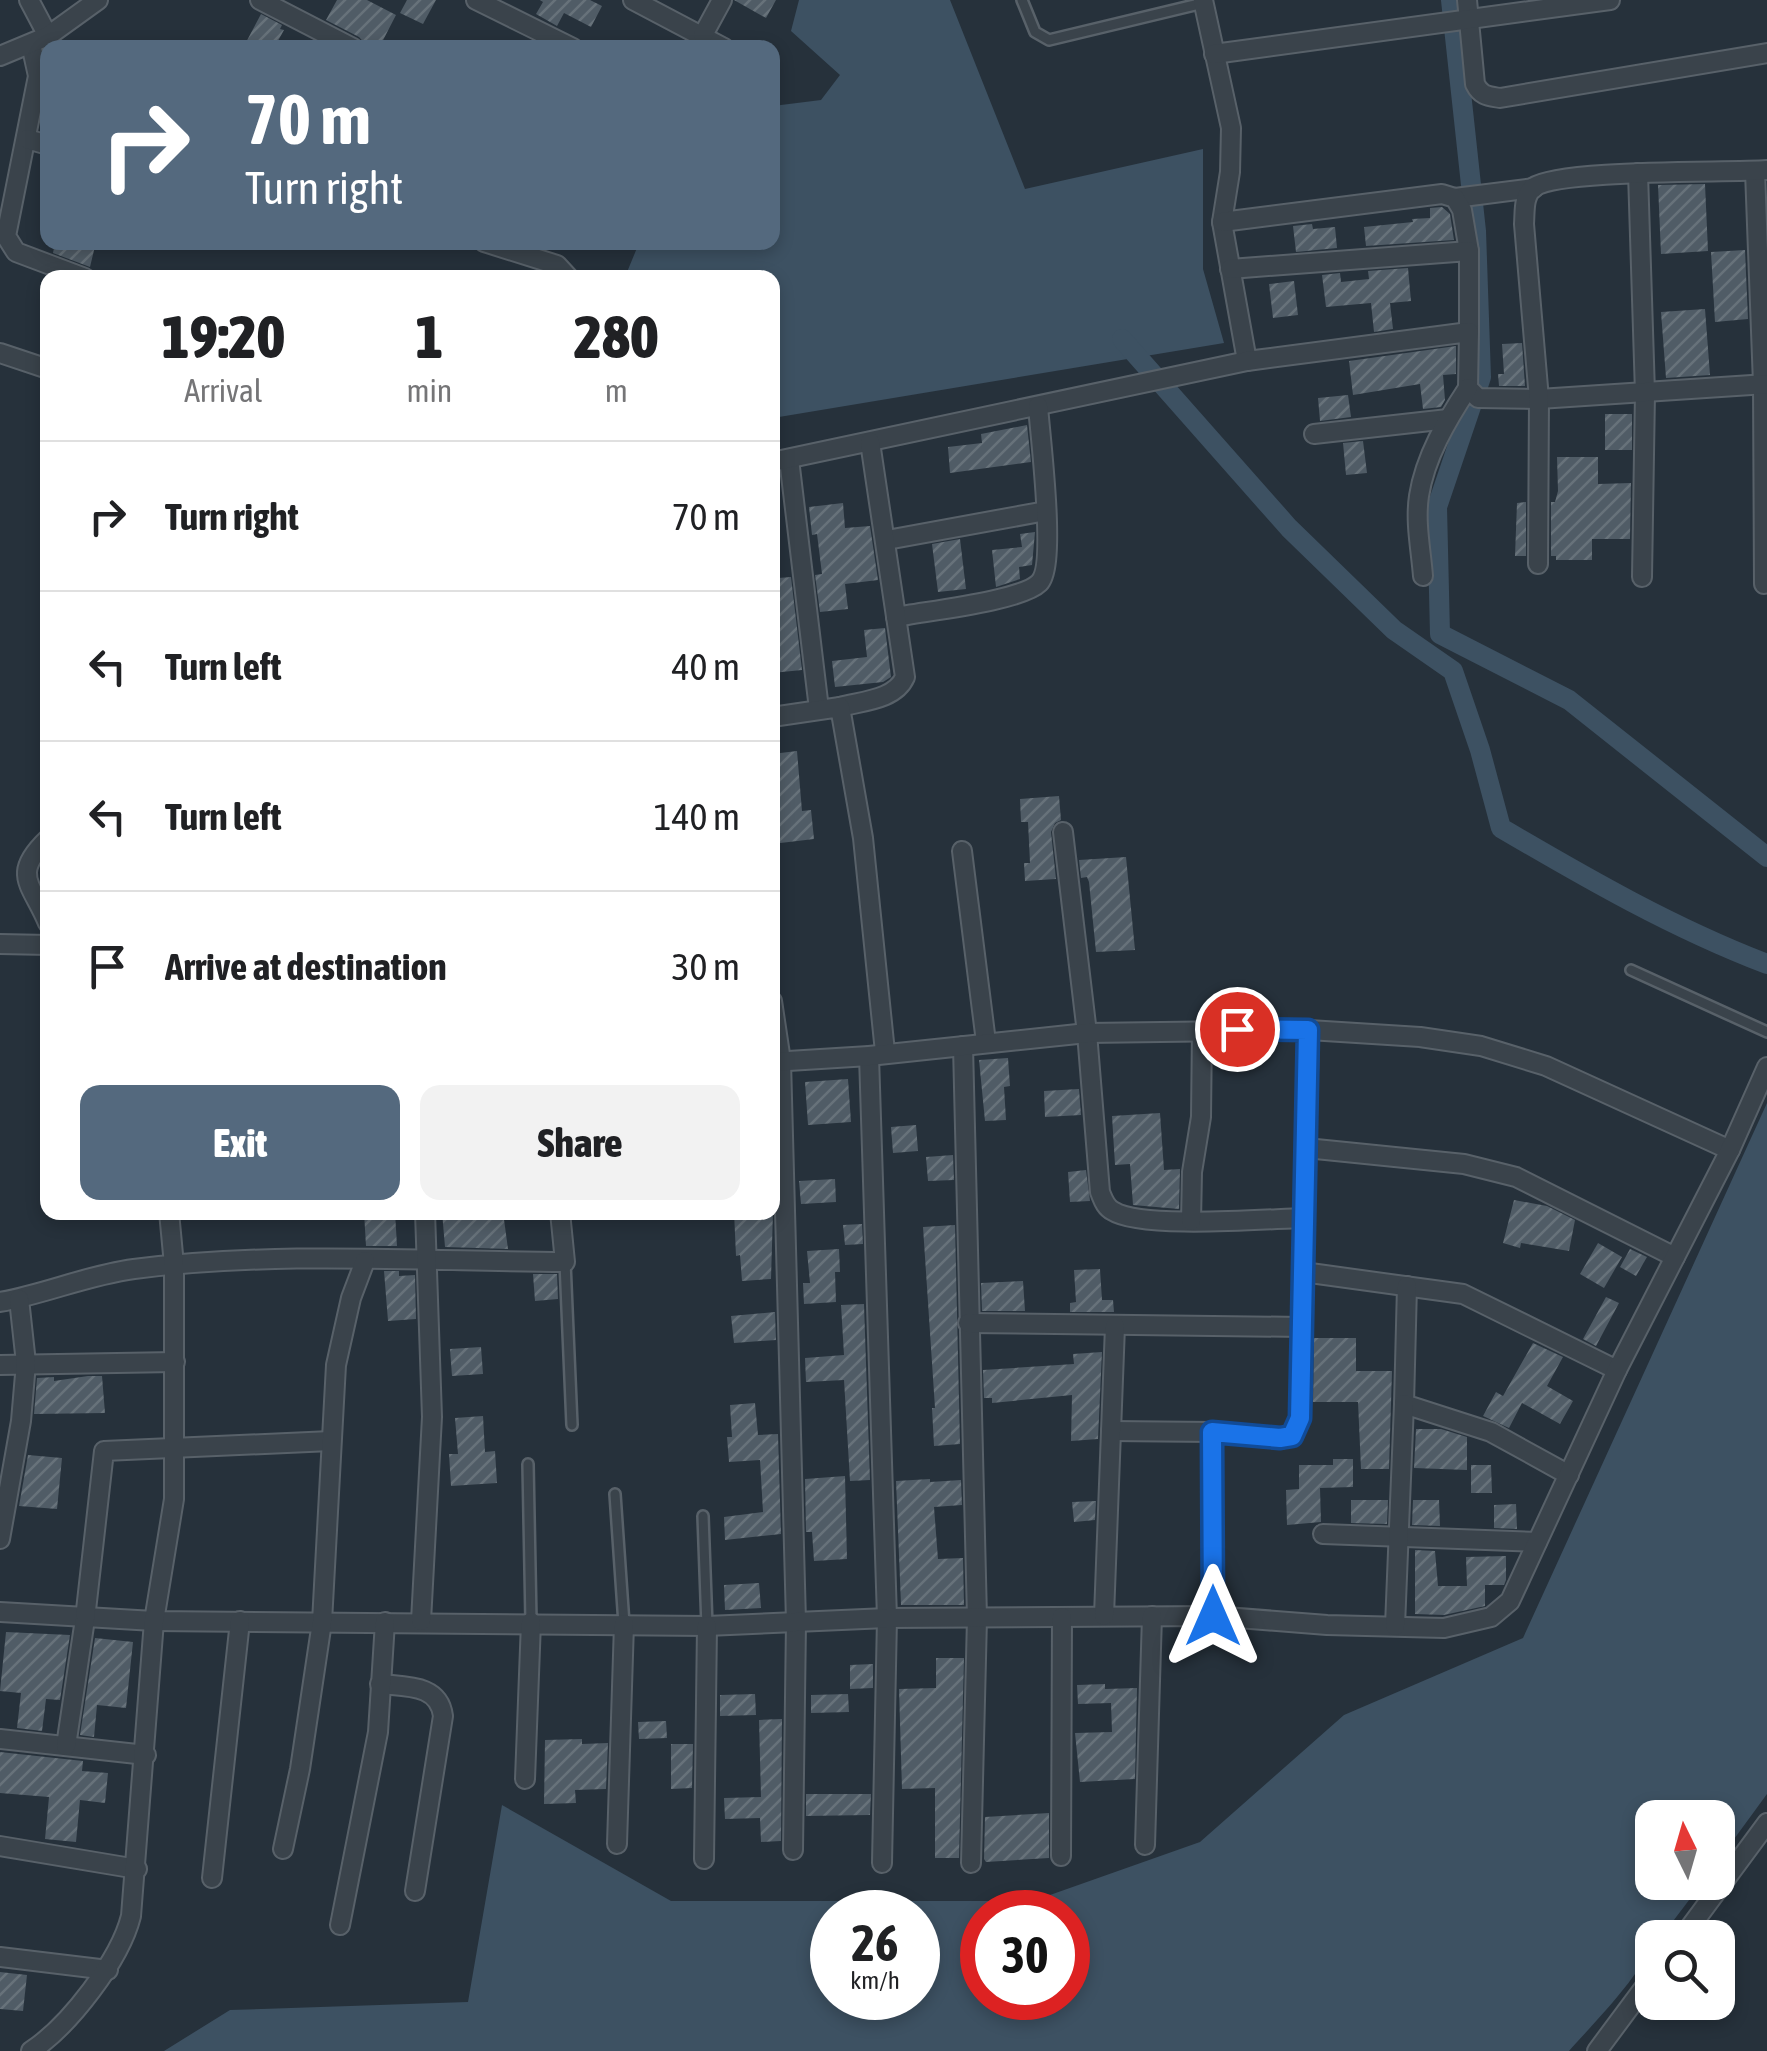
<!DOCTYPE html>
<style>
body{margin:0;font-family:"Asap Condensed",sans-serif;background:#f2f2f2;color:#202124;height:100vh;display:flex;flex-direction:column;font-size:38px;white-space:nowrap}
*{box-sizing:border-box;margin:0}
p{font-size:32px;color:#757577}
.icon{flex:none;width:55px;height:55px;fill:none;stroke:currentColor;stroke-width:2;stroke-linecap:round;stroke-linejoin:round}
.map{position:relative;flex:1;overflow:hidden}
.details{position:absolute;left:40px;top:270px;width:740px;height:950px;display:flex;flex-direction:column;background:#fff;border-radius:20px;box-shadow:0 5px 15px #0003}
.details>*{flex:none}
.guide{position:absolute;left:40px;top:40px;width:740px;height:210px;border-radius:20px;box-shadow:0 5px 15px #0003;background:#54697e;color:#fff;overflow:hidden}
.needle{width:65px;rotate:355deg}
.fabs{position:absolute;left:1635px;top:1800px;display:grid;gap:20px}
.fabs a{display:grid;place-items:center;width:100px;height:100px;border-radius:20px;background:#fff;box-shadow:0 5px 15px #0003;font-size:50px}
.speed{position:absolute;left:810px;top:1890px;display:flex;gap:20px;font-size:50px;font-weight:700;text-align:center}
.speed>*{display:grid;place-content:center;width:130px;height:130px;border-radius:50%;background:#fff;box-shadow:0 5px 15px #0003;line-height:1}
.speed small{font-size:25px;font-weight:400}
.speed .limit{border:15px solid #d22;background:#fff;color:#111}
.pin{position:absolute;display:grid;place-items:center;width:85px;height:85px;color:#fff;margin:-42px;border:5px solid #fff;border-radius:50%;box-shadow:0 2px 10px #0007}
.me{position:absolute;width:110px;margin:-55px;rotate:0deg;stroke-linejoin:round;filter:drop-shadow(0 0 8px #0008)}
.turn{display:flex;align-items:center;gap:35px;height:210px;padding:0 40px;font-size:45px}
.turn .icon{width:130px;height:130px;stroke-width:2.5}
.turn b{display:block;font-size:70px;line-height:85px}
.eta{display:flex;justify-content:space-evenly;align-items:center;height:170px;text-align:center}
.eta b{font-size:60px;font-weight:800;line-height:70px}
.action{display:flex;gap:20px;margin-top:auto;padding:20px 40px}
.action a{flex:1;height:115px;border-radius:20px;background:#54697e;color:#fff;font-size:40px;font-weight:800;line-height:115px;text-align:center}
.action a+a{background:#f2f2f2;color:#202124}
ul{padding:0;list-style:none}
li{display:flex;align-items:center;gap:30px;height:150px;padding:0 40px;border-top:2px solid #e0e0e0}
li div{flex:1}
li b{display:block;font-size:38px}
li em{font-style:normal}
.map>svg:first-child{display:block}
</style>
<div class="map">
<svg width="1767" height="2051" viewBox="0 0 1767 2051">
<defs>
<pattern id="building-hatch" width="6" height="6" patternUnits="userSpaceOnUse" patternTransform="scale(2.5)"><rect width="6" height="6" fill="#505c66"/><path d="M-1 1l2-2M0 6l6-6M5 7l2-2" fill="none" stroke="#67727a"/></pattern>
</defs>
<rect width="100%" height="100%" fill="#26313b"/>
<g fill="#3d5162" fill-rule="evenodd">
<polygon points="799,0 950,0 1025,189 1203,149 1203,269 1224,343 773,418 772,278 625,277 639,243 772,242 773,106 821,100 840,75 791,31"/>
<path d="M1767,1103v691l-49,67v-43h-66v64l50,1 -41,54 -9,1c0,27 -63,90 -83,113h-1405l66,-41 238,-8 34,-197 169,96h362l167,-59 144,-127 179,-77zM832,1912h86v86h-86zM982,1912h86v86h-86z"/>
</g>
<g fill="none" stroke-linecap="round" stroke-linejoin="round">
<g stroke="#3d5162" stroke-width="20">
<polyline points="1451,0 1476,231 1481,377 1437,507 1440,634 1569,700 1767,857"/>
<path d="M1122,339l167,189 105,102 59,41 27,79 21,78c87,51 172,100 266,136"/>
</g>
</g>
<g fill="url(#building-hatch)">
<polygon points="337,0 367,0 396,15 379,48 369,48 359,37 326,20"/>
<polygon points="407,0 436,0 423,24 400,13"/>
<polygon points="540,0 590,0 602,6 591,27 564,13 557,26 536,14 543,2"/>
<polygon points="734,0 776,0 766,18"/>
<polygon points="261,14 282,25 280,29 284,30 274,48 243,48"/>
<polygon points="1705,184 1708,251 1661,254 1658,185"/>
<polygon points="1442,207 1450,214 1454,240 1366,246 1364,227 1413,222 1412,219 1430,218 1430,208"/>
<polygon points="1312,224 1313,229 1335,227 1337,248 1296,252 1293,226"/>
<polygon points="55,242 96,242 90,267 53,253"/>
<polygon points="1745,250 1748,319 1715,322 1711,252"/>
<polygon points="1408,268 1411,301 1390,303 1393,329 1374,332 1371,303 1326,307 1322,275 1340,273 1341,282 1369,279 1368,271"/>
<polygon points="1294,281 1298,315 1273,318 1269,284"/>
<polygon points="1705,309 1710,375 1666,378 1661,312"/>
<polygon points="1522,343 1525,386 1499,386 1498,374 1504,374 1502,344"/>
<polygon points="1456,346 1456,374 1443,375 1445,400 1441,407 1423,409 1420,384 1353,395 1349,361"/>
<polygon points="1348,395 1351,417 1320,421 1318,398"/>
<rect x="1605" y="414" width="27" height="36"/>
<polygon points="1027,425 1031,462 950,473 948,447 982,443 981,434"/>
<polygon points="1363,441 1367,473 1346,475 1343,443"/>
<polygon points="1557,457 1598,457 1598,484 1631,483 1630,539 1592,539 1592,560 1556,560 1556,556 1551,556 1551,502 1555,502 1558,491"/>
<polygon points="1526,502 1526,556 1515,556 1517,503"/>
<polygon points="843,503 845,528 870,526 878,580 845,584 848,609 820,612 815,575 822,574 817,534 812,535 809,507"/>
<polygon points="1035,532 1032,565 1019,567 1020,579 996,587 992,550 1022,547 1020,534"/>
<polygon points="960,539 966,589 938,592 932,544"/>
<polygon points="791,577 802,670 772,673 772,625 780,624 778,578"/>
<polygon points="885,628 891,677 883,682 835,687 832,661 867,657 864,630"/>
<polygon points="797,751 802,811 811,810 814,839 772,844 772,754"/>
<polygon points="1059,796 1061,820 1055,823 1051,832 1056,879 1025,881 1024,863 1030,863 1028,822 1021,822 1020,799"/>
<polygon points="1126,857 1135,950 1096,952 1089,882 1087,877 1081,878 1079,860"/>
<polygon points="1008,1058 1010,1086 1004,1087 1006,1120 985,1121 979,1060"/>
<polygon points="848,1079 851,1122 808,1125 805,1082"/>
<polygon points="1079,1089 1081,1115 1045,1117 1044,1091"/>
<polygon points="1160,1113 1164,1170 1180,1169 1179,1209 1133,1205 1130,1164 1115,1165 1112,1116"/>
<polygon points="916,1125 918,1151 893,1153 891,1127"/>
<polygon points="953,1155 954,1180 928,1181 926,1157"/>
<polygon points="1086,1170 1090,1201 1070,1202 1068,1172"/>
<polygon points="835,1179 836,1202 801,1204 799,1181"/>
<polygon points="1514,1200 1547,1206 1575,1220 1569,1251 1521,1243 1520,1248 1503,1243"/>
<polygon points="364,1212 395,1212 397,1246 366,1246"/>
<polygon points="442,1212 503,1212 508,1249 445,1247"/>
<polygon points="734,1212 773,1212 771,1279 742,1281 740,1255 736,1256"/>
<polygon points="862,1224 863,1244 845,1245 843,1225"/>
<polygon points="955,1225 960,1444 934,1446 932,1408 935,1408 923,1227"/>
<polygon points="1598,1243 1622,1257 1604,1288 1580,1274"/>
<polygon points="839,1249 840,1272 835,1272 836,1302 804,1304 803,1283 810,1283 807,1251"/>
<polygon points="1630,1249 1647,1257 1636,1276 1620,1267"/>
<polygon points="1100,1269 1102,1300 1113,1300 1114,1312 1070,1312 1070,1303 1076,1302 1074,1270"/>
<polygon points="384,1271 399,1271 399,1276 415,1275 416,1319 388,1321"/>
<polygon points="533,1274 557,1274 558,1299 535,1301"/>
<polygon points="1023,1281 1025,1311 982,1311 981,1283"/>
<polygon points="1606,1297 1619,1303 1596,1346 1583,1339"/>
<polygon points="864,1304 870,1480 850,1481 844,1380 806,1382 805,1358 844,1355 841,1305"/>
<polygon points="775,1312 776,1340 734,1343 731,1316"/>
<polygon points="1314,1338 1356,1338 1356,1371 1392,1371 1389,1469 1361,1469 1358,1402 1313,1402"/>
<polygon points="1533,1343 1563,1357 1547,1386 1573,1401 1560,1424 1522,1403 1509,1428 1483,1416 1496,1392 1503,1396"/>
<polygon points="481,1347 483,1374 452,1376 450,1349"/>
<polygon points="1102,1352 1098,1439 1071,1441 1072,1395 992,1403 992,1398 984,1398 983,1370 1074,1364 1073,1354"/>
<polygon points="88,1376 102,1376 105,1413 34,1414 37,1378 54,1377 54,1381"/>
<polygon points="755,1403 758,1435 778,1434 781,1534 725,1540 724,1517 763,1512 760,1460 729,1462 727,1437 732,1437 730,1405"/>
<polygon points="483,1416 485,1452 495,1451 497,1483 451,1486 449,1454 458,1454 455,1418"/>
<polygon points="1416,1429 1441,1429 1467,1437 1467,1470 1414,1468"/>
<polygon points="28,1455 62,1458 57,1509 19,1506"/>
<polygon points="1333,1459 1353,1459 1353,1487 1320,1488 1321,1522 1287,1525 1286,1490 1299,1489 1299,1465 1333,1465"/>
<polygon points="1471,1465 1491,1465 1492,1493 1471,1493"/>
<polygon points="845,1476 847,1559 814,1561 812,1532 806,1532 805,1479"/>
<polygon points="930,1479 930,1482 961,1480 962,1505 934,1507 938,1559 963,1558 964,1605 901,1605 896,1481"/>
<polygon points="1351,1500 1388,1500 1387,1524 1351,1523"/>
<polygon points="1413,1500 1439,1500 1440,1526 1412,1525"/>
<polygon points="1096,1501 1095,1520 1074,1522 1072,1502"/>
<polygon points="1516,1504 1517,1529 1494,1528 1494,1505"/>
<polygon points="1415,1550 1435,1551 1438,1586 1467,1586 1466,1557 1506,1556 1506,1580 1504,1585 1485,1585 1485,1606 1444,1615 1415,1614"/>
<polygon points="759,1583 761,1608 725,1610 724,1585"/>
<polygon points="6,1632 70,1635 60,1700 46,1699 42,1731 17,1728 21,1693 0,1691"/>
<polygon points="95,1638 133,1642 126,1708 97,1705 94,1737 80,1735"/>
<polygon points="936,1658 964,1658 959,1858 935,1858 935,1788 902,1789 899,1689 936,1688"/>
<polygon points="873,1664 873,1688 850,1689 850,1665"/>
<polygon points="1105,1684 1105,1689 1137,1688 1135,1779 1080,1782 1075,1733 1112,1732 1111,1703 1078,1704 1077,1685"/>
<polygon points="755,1694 756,1715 720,1716 720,1695"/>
<polygon points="848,1694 849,1712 811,1713 811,1695"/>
<polygon points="782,1719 781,1841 761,1842 760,1818 725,1819 724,1798 761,1797 759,1720"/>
<polygon points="666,1721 667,1738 639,1739 638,1722"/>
<polygon points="582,1739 582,1744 608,1743 606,1789 575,1790 576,1803 544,1804 545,1740"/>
<polygon points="671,1744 693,1744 692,1788 671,1789"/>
<polygon points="0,1752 83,1761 82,1771 108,1773 105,1803 80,1800 76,1842 45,1839 49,1797 0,1793"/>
<polygon points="806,1794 871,1794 870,1815 806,1816"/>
<polygon points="1049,1813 1049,1858 986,1862 984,1859 985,1817"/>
<polygon points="0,1972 27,1975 23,2011 0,2009"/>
</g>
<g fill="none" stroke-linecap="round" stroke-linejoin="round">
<g stroke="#586169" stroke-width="14">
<g id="lane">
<polyline points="1022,0 1035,32 1049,40 1203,3"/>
<polyline points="1631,970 1767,1032"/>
<polyline points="565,1262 572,1425"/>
<polyline points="528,1464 531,1621"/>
<polyline points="615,1494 624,1624"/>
<polyline points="703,1516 707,1626"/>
</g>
</g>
<g stroke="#586169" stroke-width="22">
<g id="street">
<polyline points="29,0 48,36"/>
<polyline points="260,0 353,48"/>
<polyline points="476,0 573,48"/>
<polyline points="633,0 724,48"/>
<polyline points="1203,0 1231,128 1230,172 1222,222 1247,361"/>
<path d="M1467,0l8,84c6,12 13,12 25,14l267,-45"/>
<polyline points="703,35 722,0"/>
<polyline points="31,44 38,76 6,236 16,252 85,278"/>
<polyline points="1214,54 1610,0"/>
<polyline points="0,56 48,36 98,0"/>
<polyline points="27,139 48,145"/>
<polyline points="1755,171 1763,384 1764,584"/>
<polyline points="1638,173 1645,393 1642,577"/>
<polyline points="1455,198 1534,188"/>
<polyline points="1222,222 1442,194 1455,198 1462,210 1469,251"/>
<polyline points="484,242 557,265 569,278"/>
<polyline points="1230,269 1469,251 1469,332"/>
<polyline points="0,353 48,369"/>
<polyline points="1314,434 1448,419"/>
<polyline points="789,459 819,709"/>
<polyline points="772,462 1247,361 1469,332 1468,388 1478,398 1539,399 1767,384"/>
<polyline points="887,540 1046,511"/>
<path d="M1538,564l1,-165 -15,-175c1,-13 -1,-28 10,-37 26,-18 192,-14 233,-17"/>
<path d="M1423,576c-2,-26 -8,-54 -4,-80 6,-39 28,-76 49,-108"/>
<path d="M896,617c30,-6 125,-16 143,-34 18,-17 1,-147 -1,-177"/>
<path d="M840,707c22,-6 55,-7 65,-30l-35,-235"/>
<polyline points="772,717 840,707 863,838 885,1052"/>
<path d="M1063,832l24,201 13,159c3,7 5,15 13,19 28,18 152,8 190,7"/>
<path d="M48,839c-38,36 -16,45 0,84"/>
<polyline points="962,851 986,1042"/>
<polyline points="0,944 48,945"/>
<polyline points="772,1001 781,1061 796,1622 793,1850"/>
<polyline points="963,1046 977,1618 971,1863"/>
<polyline points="869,1056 887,1618 882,1863"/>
<polyline points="772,1062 869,1056 1087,1033 1309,1030 1420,1037 1481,1046 1546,1066 1730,1150"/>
<polyline points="1306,1148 1464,1164 1516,1177 1675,1257"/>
<polyline points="1191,1221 1192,1172 1201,1117 1202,1029"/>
<polyline points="1303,1272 1463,1294 1617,1370"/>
<polyline points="1407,1286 1404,1404 1491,1432 1569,1475"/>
<path d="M0,1302c45,-8 88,-27 134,-33 141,-18 289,-8 431,-7l-5,-50"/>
<polyline points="968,1323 1302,1327"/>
<polyline points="0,1365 175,1362"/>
<polyline points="1111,1431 1213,1432"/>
<polyline points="1323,1534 1537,1542"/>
<polyline points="0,1539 21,1421 26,1363 19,1299"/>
<polyline points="0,1612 154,1621 707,1626 887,1618 1213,1616 1327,1625 1444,1628 1491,1617 1510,1601 1617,1370 1730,1150 1767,1067"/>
<polyline points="1104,1616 1115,1326"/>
<polyline points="1213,1616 1213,1432 1280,1439 1292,1436 1300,1419 1309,1030"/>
<polyline points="421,1621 432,1417 425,1212"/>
<polyline points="1395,1626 1404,1404"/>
<path d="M380,1684c26,3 59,0 63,32l-28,175"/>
<polyline points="0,1739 146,1755"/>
<polyline points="66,1746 85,1619 104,1451 331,1441"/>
<polyline points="525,1779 531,1622"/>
<polyline points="617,1844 624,1624"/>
<polyline points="1145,1845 1152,1616"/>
<polyline points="0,1846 137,1869"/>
<polyline points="283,1849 300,1769 322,1622 336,1365 351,1298 365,1261"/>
<polyline points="1061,1856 1062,1617"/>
<polyline points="704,1859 707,1626"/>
<polyline points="212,1878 240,1621"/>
<polyline points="340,1925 378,1732 385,1622"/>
<polyline points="1682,1938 1767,1823"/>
<polyline points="0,1957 108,1970"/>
<path d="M31,2051c38,-25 89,-91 100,-135l23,-295 20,-122v-234l-5,-53"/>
<polyline points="1597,2051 1652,1977"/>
</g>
</g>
<use href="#lane" stroke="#3a434b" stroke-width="9"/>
<use href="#street" stroke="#3a434b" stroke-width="18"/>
</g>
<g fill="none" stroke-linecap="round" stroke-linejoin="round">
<g stroke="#114b97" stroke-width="25">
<polyline id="route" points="1213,1616 1212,1432 1280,1438 1292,1436 1300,1418 1308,1030 1237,1029"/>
</g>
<use href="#route" stroke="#1a73e8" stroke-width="18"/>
</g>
</svg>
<div class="fabs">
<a><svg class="needle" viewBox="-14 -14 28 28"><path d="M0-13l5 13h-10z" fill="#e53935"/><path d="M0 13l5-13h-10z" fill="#757577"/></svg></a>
<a><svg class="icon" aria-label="search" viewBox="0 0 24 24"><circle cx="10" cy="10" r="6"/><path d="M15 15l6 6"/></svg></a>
</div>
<div class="speed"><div>26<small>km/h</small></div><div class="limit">30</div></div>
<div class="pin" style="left:1237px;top:1029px;background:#d93025"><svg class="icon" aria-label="arrive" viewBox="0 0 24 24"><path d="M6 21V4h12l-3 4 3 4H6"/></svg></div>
<svg class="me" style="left:1213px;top:1616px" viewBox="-20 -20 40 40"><path d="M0-17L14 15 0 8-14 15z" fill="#1a73e8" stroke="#fff" stroke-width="4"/></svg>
<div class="guide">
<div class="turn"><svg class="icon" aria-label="right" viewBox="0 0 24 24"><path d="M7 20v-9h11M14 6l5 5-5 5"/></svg><div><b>70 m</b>Turn right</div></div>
</div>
<section class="details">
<div class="eta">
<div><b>19:20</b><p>Arrival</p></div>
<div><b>1</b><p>min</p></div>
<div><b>280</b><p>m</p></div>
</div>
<ul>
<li><svg class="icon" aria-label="right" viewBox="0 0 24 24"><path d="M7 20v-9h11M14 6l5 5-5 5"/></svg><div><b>Turn right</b></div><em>70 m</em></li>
<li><svg class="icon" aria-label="left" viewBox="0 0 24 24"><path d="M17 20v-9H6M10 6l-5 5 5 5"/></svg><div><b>Turn left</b></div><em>40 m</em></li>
<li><svg class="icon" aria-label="left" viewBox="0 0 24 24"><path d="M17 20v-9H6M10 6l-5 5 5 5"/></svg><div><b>Turn left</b></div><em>140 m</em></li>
<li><svg class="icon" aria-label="arrive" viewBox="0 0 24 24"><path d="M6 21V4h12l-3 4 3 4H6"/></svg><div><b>Arrive at destination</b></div><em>30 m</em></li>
</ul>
<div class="action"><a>Exit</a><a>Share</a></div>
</section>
</div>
